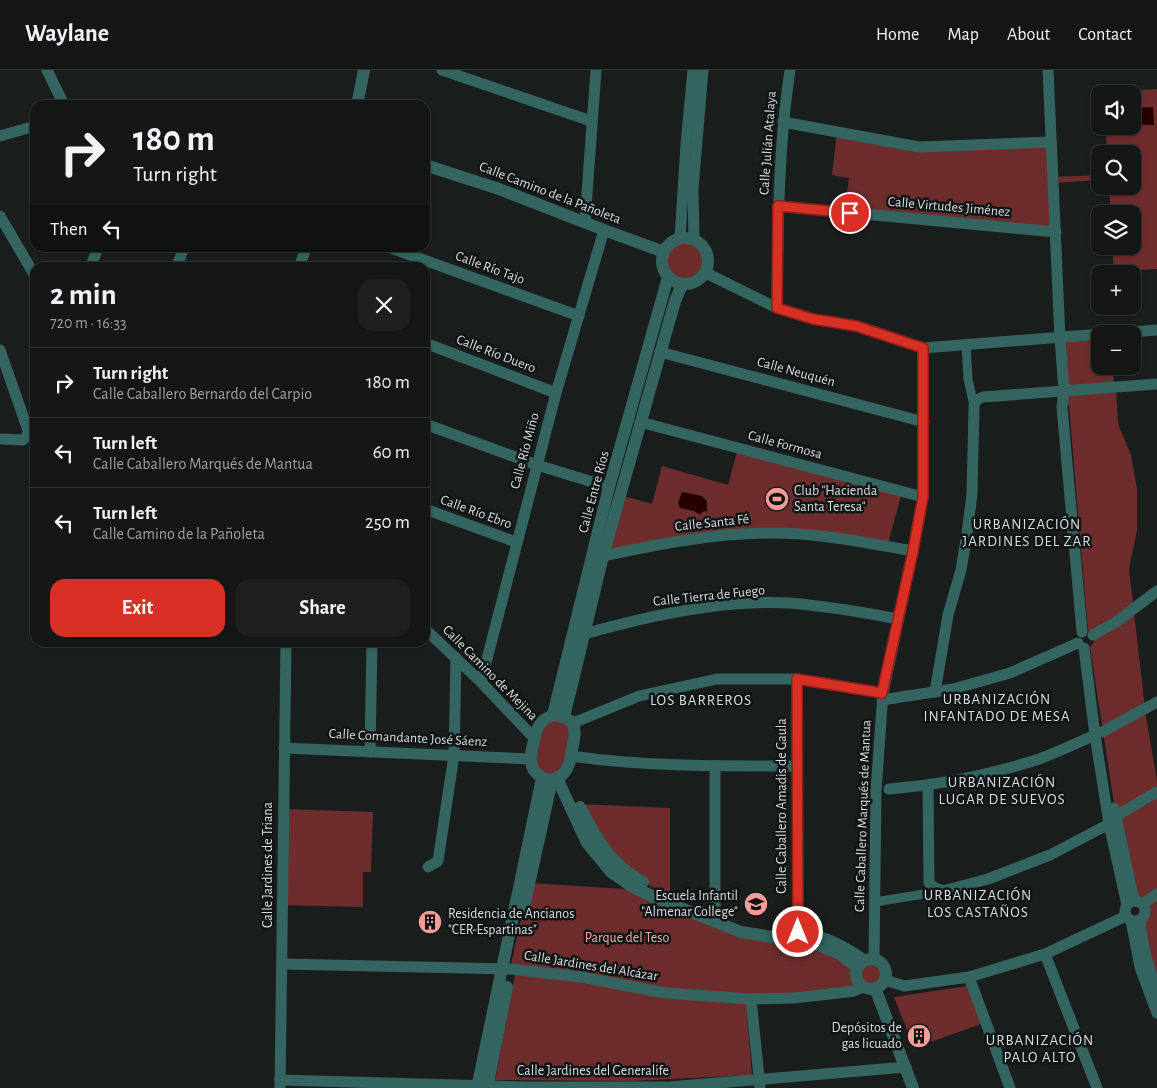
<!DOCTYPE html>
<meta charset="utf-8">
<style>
body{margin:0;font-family:"Alegreya Sans",sans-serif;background:#1d201f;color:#f1f3f6;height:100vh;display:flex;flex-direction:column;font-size:19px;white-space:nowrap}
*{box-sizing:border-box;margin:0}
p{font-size:16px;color:#9d9fa1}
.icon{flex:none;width:28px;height:28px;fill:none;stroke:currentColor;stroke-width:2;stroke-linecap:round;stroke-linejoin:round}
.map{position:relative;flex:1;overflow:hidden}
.drawer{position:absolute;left:30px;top:192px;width:400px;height:385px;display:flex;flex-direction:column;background:#141716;border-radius:15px;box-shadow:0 1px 4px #0004,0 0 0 1px #333635}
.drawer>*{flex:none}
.hud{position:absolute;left:30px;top:30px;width:400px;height:152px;border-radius:15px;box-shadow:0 1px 4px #0004,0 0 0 1px #333635;background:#141716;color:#f1f3f6;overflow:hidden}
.fabs{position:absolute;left:1091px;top:15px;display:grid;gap:10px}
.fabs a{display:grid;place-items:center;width:50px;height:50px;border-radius:10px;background:#141716;box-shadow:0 1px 4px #0004,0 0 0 1px #333635;font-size:25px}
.pin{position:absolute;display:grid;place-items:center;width:42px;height:42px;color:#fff;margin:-21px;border:2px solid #fff;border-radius:50%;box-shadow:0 1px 5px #0007}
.me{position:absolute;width:55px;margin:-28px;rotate:0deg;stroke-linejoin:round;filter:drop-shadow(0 0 4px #0008)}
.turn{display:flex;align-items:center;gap:18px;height:105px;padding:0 20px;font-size:22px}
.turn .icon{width:65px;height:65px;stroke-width:2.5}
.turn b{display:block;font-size:35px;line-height:42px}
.then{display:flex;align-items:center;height:48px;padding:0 20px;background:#0003;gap:10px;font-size:19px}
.round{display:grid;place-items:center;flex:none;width:52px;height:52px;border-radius:15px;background:#1d201f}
.overview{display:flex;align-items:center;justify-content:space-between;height:85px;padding:0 20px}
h1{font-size:30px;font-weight:700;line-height:38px}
.action{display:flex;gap:10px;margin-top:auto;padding:10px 20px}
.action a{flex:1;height:58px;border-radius:15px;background:#d93025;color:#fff;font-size:20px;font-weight:700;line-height:58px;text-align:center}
.action a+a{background:#1d201f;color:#f1f3f6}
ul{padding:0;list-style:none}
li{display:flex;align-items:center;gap:15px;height:70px;padding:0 20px;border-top:1px solid #333635}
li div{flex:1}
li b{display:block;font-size:19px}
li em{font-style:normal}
header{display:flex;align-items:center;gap:30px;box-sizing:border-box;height:70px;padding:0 25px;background:#141716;border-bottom:1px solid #333635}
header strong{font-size:24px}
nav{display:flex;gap:28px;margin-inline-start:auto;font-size:18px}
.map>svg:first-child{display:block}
</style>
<header>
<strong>Waylane</strong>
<nav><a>Home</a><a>Map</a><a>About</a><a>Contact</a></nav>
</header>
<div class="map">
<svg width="1157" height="1018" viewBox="0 0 1157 1018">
<rect width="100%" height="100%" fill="#1a1f1e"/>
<g fill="#6e2d2d">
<polygon points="1157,19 1157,199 1114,201 1112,176 1132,176 1132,144 1111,144 1109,116 1132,116 1132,84 1107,84 1106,56 1132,56 1132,24 1104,24 1104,22"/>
<polygon points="837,62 919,77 1051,72 1053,107 1100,105 1100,110 1054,113 1056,162 844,142 849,108 832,105"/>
<circle cx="685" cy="191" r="19"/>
<polygon points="1100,264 1100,296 1113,296 1114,317 1116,317 1118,354 1131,385 1137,419 1137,460 1129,499 1146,647 1157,711 1157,922 1142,849 1145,840 1140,832 1116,746 1090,577 1094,572 1094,568 1088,561 1069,336 1064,321 1060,268"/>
<polygon points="738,378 902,422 887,477 774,463 603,486 620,425 652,434 662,396 728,415"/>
<polygon points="545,648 573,653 563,704 535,703 536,660"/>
<polygon points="578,734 670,738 670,825 636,809 616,794"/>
<polygon points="283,739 373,742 371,802 363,802 363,837 283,835"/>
<polygon points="529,813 623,819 633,817 741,862 816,874 856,903 856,908 863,917 751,929 510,899"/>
<circle cx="871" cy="904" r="12"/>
<polygon points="515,905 551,907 746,933 752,1005 634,1011 495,1010"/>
<polygon points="967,916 981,954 931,972 927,955 907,960 894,927"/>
</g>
<g fill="#240001">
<polygon points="1153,37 1154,55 1133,55 1133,38"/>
<polygon points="682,422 702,426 707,431 707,441 702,442 700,445 694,441 680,438 678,433"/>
</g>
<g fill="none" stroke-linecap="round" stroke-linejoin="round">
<g stroke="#346560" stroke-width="9">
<polyline points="966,275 968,309 974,336"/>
<polyline points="875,832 924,824 935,818"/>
</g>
<g stroke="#346560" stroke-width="11">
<polyline points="47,0 64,35"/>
<polyline points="442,0 591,51"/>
<polyline points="1048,0 1060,268 1064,321 1062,337 1082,562"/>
<polyline points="783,52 919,77 1051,72"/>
<polyline points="0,66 35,56"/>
<polyline points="778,136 1056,162"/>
<polyline points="0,146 35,206"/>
<polyline points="585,151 596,0"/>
<polyline points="680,168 686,74 693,0"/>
<polyline points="694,169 693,118 703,0"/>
<polyline points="391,178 579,246"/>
<polyline points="90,198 98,178"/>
<polyline points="176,198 184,178"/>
<polyline points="299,198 306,178"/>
<polyline points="706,203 777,238 813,249 857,256 923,278 1100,264"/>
<path d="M777,238c1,-79 1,-159 13,-238"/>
<polyline points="1107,264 1157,260"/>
<polyline points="425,273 556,323"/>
<polyline points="0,280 29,363 23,370 0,369"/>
<polyline points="660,282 924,352"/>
<polyline points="640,352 923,427"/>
<polyline points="425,354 537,395 609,417"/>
<polyline points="425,439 516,472"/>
<path d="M603,486c56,-12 113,-23 170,-23 47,0 94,10 140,18"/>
<polyline points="425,559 481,612 534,668"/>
<path d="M584,564c63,-18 139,-35 205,-31 37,3 73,9 109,16"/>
<polyline points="1093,565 1116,552 1157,521"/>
<polyline points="1084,578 1095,665 1109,754 1127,835"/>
<polyline points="797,609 798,862"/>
<polyline points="481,612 556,323 604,160"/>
<polyline points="935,622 948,545 961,500 967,464 972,424 974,336 976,330 983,327 1157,314"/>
<polyline points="882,630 953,619 1010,603 1078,573"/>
<polyline points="573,653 639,626 717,609 797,609 883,623"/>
<polyline points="1102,662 1157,632"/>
<polyline points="284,678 530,689"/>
<polyline points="370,682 372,572"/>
<path d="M571,686c75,11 151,10 226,10"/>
<polyline points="928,716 929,813 935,818 943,821 988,809 1050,785 1109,754"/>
<path d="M889,719c51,-4 101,-14 150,-30 19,-7 38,-16 56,-24"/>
<polyline points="1114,738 1134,831"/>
<polyline points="1116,746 1157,722"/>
<polyline points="428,797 438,791 454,685 456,588"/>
<circle cx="1135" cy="841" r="10"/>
<polyline points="1142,834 1157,824"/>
<polyline points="715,843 715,696"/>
<polyline points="1131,851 1140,897 1157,943"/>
<path d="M1140,851c2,25 9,47 17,71"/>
<polyline points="1045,884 1097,1018"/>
<polyline points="874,889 876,721 883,623 913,481 923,427 923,278"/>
<polyline points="282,894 510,899 581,907 665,923 751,929 793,928 839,923 854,921 863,917"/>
<polyline points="969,907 1010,1018"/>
<polyline points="885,910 904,916 969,907 1045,884 1126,846"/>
<polyline points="751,929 760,1017"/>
<polyline points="280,1010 529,1017 669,1017 906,997"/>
<polyline points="280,1018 286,572"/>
</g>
<g stroke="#346560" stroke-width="12">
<polyline points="357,35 364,0"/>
<polyline points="425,95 499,119 604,160 664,182"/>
<circle cx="685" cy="191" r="23"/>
<polyline points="553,645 609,417 668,207"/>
<path d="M553,645l11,2 9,6c3,9 1,17 -1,27 -1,9 -3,19 -10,25 -12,10 -30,1 -31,-14 -1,-6 1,-13 3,-20 2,-13 6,-21 19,-26z"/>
<polyline points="564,647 603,486 675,231 682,215"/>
<polyline points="557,708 587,773 611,802 633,817 656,828 741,862 816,874 840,884 857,897"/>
<path d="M580,737c15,30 31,59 63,75"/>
<polyline points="524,837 552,710"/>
<path d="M803,863c25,5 40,13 61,27"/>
<circle cx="871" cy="904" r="15"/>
<polyline points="875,918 913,1018"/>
<polyline points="477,1018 542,708"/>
<polyline points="487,1018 507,917"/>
</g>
</g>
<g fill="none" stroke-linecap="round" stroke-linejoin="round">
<g stroke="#8d1f18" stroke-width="12">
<polyline id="route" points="798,862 797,609 882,623 913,481 923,427 923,278 856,256 813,249 777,238 778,136 850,143"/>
</g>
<use href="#route" stroke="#d93025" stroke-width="9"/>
</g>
<defs>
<g id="stadium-disc" transform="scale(1.25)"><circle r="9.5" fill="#f59b98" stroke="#111515"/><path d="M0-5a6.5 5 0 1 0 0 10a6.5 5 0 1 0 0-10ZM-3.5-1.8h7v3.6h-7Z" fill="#111"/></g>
<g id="school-disc" transform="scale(1.25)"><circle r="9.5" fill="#f59b98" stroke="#111515"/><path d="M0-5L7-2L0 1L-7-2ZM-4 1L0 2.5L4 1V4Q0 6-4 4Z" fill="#111"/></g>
<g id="building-disc" transform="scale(1.25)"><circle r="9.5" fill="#f59b98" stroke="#111515"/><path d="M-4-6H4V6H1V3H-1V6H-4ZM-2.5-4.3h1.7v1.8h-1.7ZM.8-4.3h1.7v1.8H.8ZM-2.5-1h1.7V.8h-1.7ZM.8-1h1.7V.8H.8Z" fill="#111"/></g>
</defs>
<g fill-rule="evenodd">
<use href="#stadium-disc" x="777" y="429"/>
<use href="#school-disc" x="756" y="834"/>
<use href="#building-disc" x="430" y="852"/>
<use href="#building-disc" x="919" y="966"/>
</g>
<g text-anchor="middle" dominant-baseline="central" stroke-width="5" stroke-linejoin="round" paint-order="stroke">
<g font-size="14" fill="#dbdede" stroke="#111515">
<text transform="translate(768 73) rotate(-86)">Calle Julián Atalaya</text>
<text transform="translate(550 123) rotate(21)">Calle Camino de la Pañoleta</text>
<text transform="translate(949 137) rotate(5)">Calle Virtudes Jiménez</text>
<text transform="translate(490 198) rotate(20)">Calle Río Tajo</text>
<text transform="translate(496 284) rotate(21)">Calle Río Duero</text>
<text transform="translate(796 302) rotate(15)">Calle Neuquén</text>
<text transform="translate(785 375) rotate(15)">Calle Formosa</text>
<text transform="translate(525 381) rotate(-75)">Calle Río Miño</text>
<text transform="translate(594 422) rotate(-75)">Calle Entre Ríos</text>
<text transform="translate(476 442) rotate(20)">Calle Río Ebro</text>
<text transform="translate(712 453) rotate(-6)">Calle Santa Fé</text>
<text transform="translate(709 526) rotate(-6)">Calle Tierra de Fuego</text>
<text transform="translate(490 603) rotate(45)">Calle Camino de Mejina</text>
<text transform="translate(408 668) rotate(3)">Calle Comandante José Sáenz</text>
<text transform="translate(782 736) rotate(-90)">Calle Caballero Amadis de Gaula</text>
<text transform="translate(863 746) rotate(-88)">Calle Caballero Marqués de Mantua</text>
<text transform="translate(268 795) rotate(-90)">Calle Jardines de Triana</text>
<text transform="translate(591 896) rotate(9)">Calle Jardines del Alcázar</text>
<text x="593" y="1001">Calle Jardines del Generalife</text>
</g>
<g font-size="14" fill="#dbdede" stroke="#111515" text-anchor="start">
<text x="794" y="421">Club "Hacienda<tspan x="794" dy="16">Santa Teresa"</tspan></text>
<text x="738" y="826" text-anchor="end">Escuela Infantil<tspan x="738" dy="16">"Almenar College"</tspan></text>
<text x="448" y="844">Residencia de Ancianos<tspan x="448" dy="16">"CER-Espartinas"</tspan></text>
<text x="902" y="958" text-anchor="end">Depósitos de<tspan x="902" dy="16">gas licuado</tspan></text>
</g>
<g font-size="14" fill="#f7aba8" stroke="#111515">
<text x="627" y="868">Parque del Teso</text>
</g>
<g font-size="15" letter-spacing="1" fill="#dbdede" stroke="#111515">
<text x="1027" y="454">URBANIZACIÓN<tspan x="1027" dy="17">JARDINES DEL ZAR</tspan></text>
<text x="997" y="629">URBANIZACIÓN<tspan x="997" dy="17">INFANTADO DE MESA</tspan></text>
<text x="701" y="630">LOS BARREROS</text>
<text x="1002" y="712">URBANIZACIÓN<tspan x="1002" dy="17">LUGAR DE SUEVOS</tspan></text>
<text x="978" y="825">URBANIZACIÓN<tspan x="978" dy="17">LOS CASTAÑOS</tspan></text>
<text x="1040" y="970">URBANIZACIÓN<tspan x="1040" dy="17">PALO ALTO</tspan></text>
</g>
</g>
</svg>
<div class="fabs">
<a><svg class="icon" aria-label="sound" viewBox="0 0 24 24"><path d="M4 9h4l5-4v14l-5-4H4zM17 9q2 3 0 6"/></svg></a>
<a><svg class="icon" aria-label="search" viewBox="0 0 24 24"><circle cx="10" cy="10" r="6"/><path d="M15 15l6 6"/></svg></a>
<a><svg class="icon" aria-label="layers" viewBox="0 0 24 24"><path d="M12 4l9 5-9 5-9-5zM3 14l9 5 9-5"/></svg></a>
<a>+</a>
<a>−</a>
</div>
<div class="pin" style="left:850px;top:143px;background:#d93025"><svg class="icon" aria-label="arrive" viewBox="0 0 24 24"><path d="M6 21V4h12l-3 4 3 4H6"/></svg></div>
<svg class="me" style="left:798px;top:862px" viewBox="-20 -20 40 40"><circle r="17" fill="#d93025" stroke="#fff" stroke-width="3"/><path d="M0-11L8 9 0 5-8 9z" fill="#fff"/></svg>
<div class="hud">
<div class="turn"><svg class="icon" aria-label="right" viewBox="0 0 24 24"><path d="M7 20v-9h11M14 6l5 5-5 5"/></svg><div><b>180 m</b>Turn right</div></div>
<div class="then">Then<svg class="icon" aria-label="left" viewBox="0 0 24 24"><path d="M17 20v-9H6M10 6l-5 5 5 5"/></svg></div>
</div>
<section class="drawer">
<div class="overview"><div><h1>2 min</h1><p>720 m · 16:33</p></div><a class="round"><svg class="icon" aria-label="close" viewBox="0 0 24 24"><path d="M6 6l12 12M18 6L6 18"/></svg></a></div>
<ul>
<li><svg class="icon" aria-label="right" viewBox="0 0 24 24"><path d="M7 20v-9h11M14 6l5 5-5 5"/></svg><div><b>Turn right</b><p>Calle Caballero Bernardo del Carpio</p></div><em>180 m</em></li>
<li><svg class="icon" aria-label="left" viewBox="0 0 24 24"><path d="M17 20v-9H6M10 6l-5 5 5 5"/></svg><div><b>Turn left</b><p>Calle Caballero Marqués de Mantua</p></div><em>60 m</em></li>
<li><svg class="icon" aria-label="left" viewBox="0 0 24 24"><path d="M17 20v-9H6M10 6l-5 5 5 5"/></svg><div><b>Turn left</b><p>Calle Camino de la Pañoleta</p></div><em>250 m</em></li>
</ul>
<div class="action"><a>Exit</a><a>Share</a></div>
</section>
</div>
